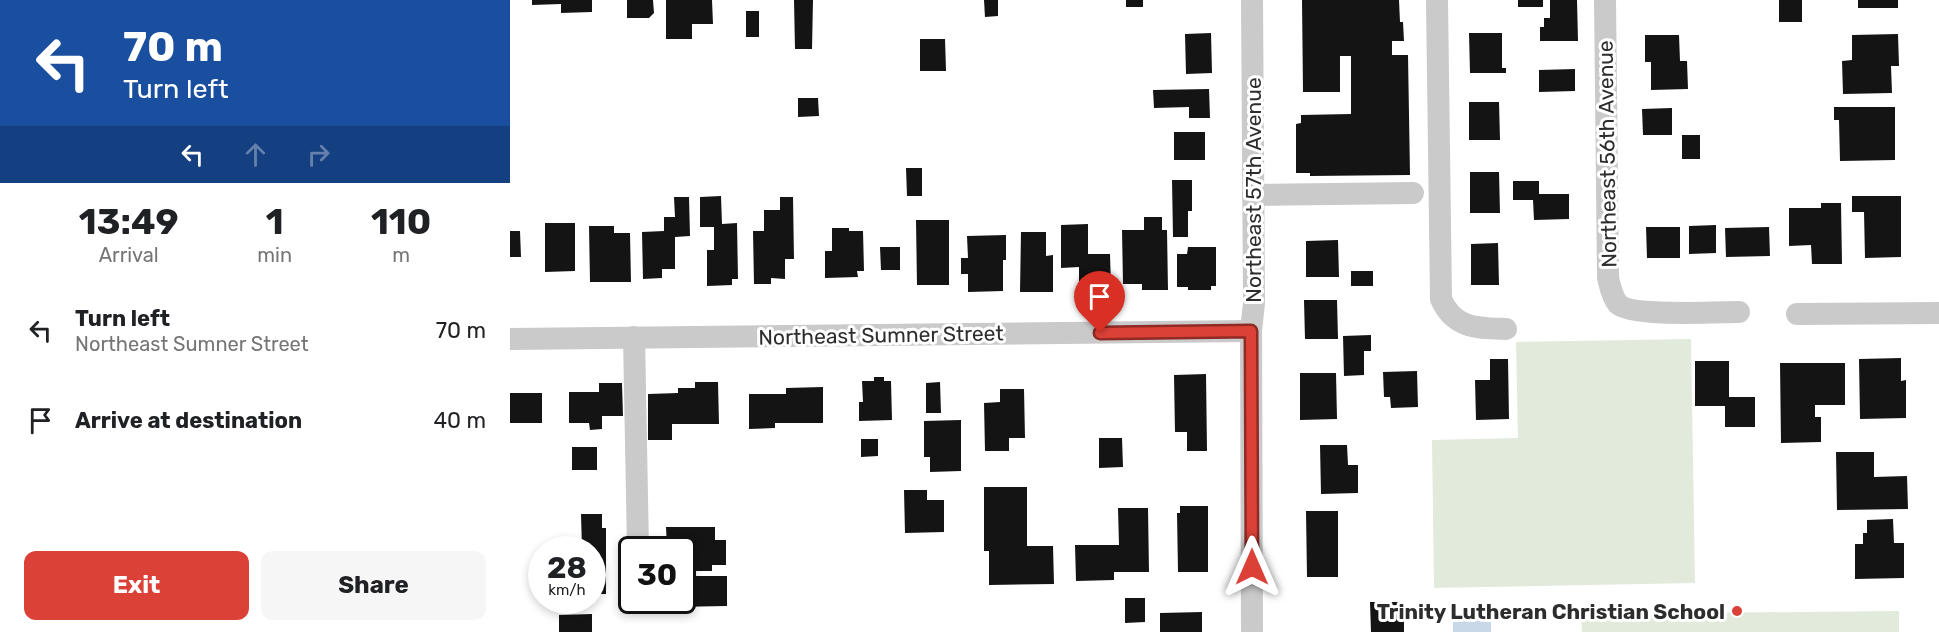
<!DOCTYPE html>
<style>
body{margin:0;font-family:Rubik,sans-serif;background:#f6f6f6;color:#202124;height:100vh;display:flex;flex-direction:column;font-size:22px;white-space:nowrap}
*{box-sizing:border-box;margin:0}
p{font-size:20px;color:#757577}
.icon{flex:none;width:33px;height:33px;fill:none;stroke:currentColor;stroke-width:2;stroke-linecap:round;stroke-linejoin:round}
.map{position:relative;flex:1;overflow:hidden}
.details{display:flex;flex-direction:column;background:#fff;width:510px}
.details>*{flex:none}
.top-card{background:#1a4fa0;color:#fff;overflow:hidden}
.speed{position:absolute;left:18px;top:536px;display:flex;gap:12px;font-size:30px;font-weight:700;text-align:center}
.speed>*{display:grid;place-content:center;width:78px;height:78px;border-radius:50%;background:#fff;box-shadow:0 3px 9px #0003;line-height:1}
.speed small{font-size:15px;font-weight:400}
.speed .limit{border:3px solid #111;border-radius:9px;background:#fff;color:#111}
.pin{position:absolute;display:grid;place-items:center;width:51px;height:51px;color:#fff;margin:-62px -26px;border-radius:50% 50% 50% 0;rotate:-45deg;box-shadow:0 0 6px #0007}
.pin .icon{rotate:45deg}
.me{position:absolute;width:66px;margin:-33px;rotate:0deg;stroke-linejoin:round;filter:drop-shadow(0 0 4px #0008)}
.turn{display:flex;align-items:center;gap:21px;height:126px;padding:0 24px;font-size:27px}
.turn .icon{width:78px;height:78px;stroke-width:2.5}
.turn b{display:block;font-size:42px;line-height:51px}
.lanes{display:flex;align-items:center;height:57px;padding:0 24px;background:#0003;justify-content:center;gap:30px;direction:ltr}
.lanes .off{opacity:.35}
.eta{display:flex;justify-content:space-evenly;align-items:center;height:102px;text-align:center}
.eta b{font-size:36px;font-weight:700;line-height:42px}
.cta{display:flex;gap:12px;margin-top:auto;padding:12px 24px}
.cta a{flex:1;height:69px;border-radius:12px;background:#dc4138;color:#fff;font-size:24px;font-weight:700;line-height:69px;text-align:center}
.cta a+a{background:#f6f6f6;color:#202124}
ul{padding:0;list-style:none}
li{display:flex;align-items:center;gap:18px;height:90px;padding:0 24px}
li div{flex:1}
li b{display:block;font-size:22px}
li em{font-style:normal}
main{display:flex;flex:1;min-height:0}
.map>svg:first-child{display:block}
</style>
<main>
<section class="details">
<div class="top-card">
<div class="turn"><svg class="icon" aria-label="left" viewBox="0 0 24 24"><path d="M17 20v-9H6M10 6l-5 5 5 5"/></svg><div><b>70 m</b>Turn left</div></div>
<div class="lanes"><svg class="icon" aria-label="left" viewBox="0 0 24 24"><path d="M17 20v-9H6M10 6l-5 5 5 5"/></svg><svg class="icon off" aria-label="ahead" viewBox="0 0 24 24"><path d="M12 20V5M6 11l6-6 6 6"/></svg><svg class="icon off" aria-label="right" viewBox="0 0 24 24"><path d="M7 20v-9h11M14 6l5 5-5 5"/></svg></div>
</div>
<div class="eta">
<div><b>13:49</b><p>Arrival</p></div>
<div><b>1</b><p>min</p></div>
<div><b>110</b><p>m</p></div>
</div>
<ul>
<li><svg class="icon" aria-label="left" viewBox="0 0 24 24"><path d="M17 20v-9H6M10 6l-5 5 5 5"/></svg><div><b>Turn left</b><p>Northeast Sumner Street</p></div><em>70 m</em></li>
<li><svg class="icon" aria-label="arrive" viewBox="0 0 24 24"><path d="M6 21V4h12l-3 4 3 4H6"/></svg><div><b>Arrive at destination</b></div><em>40 m</em></li>
</ul>
<div class="cta"><a>Exit</a><a>Share</a></div>
</section>
<div class="map">
<svg width="1429" height="632" viewBox="0 0 1429 632">
<rect width="100%" height="100%" fill="#fff"/>
<g fill="#e2eadc">
<polygon points="1181,339 1185,583 924,588 922,440 1008,438 1006,342"/>
<polygon points="1389,611 1389,632 1072,632 1071,614"/>
</g>
<rect fill="#c9d8e9" x="943" y="614" width="38" height="18"/>
<g fill="#141414">
<polygon points="22,0 82,0 82,12 51,13 51,4 22,5"/>
<polygon points="117,0 143,0 144,13 139,18 117,18"/>
<polygon points="156,0 202,0 203,24 182,24 182,39 156,39"/>
<polygon points="284,0 303,0 302,49 285,49"/>
<polygon points="474,0 488,0 488,16 475,17"/>
<rect x="616" y="0" width="17" height="7"/>
<polygon points="792,0 889,0 890,22 893,22 894,41 882,41 882,55 898,55 900,175 800,176 800,173 786,173 786,124 791,123 791,115 841,114 841,56 830,56 830,92 793,92"/>
<rect x="1008" y="0" width="25" height="7"/>
<polygon points="1040,0 1067,0 1068,41 1030,41 1030,27 1034,27 1034,18 1040,18"/>
<rect x="1269" y="0" width="23" height="22"/>
<rect x="1348" y="0" width="40" height="8"/>
<rect x="236" y="11" width="13" height="26"/>
<polygon points="701,33 702,73 676,74 675,34"/>
<polygon points="959,33 992,33 992,68 996,68 996,73 960,73"/>
<polygon points="1388,34 1389,66 1381,66 1382,93 1333,94 1332,61 1342,60 1342,35"/>
<polygon points="1135,35 1169,35 1170,61 1177,61 1178,89 1141,90 1141,62 1135,62"/>
<polygon points="410,39 435,39 436,71 410,71"/>
<polygon points="1065,69 1065,91 1029,92 1029,70"/>
<polygon points="699,89 700,118 679,118 679,107 644,108 643,90"/>
<polygon points="288,98 308,98 309,116 288,117"/>
<polygon points="959,102 989,102 990,140 959,140"/>
<polygon points="1324,107 1385,107 1385,160 1330,161 1329,120 1324,120"/>
<polygon points="1162,108 1162,135 1133,135 1132,109"/>
<rect x="664" y="132" width="31" height="28"/>
<rect x="1172" y="135" width="18" height="24"/>
<polygon points="396,168 412,168 412,196 397,196"/>
<polygon points="960,172 989,172 990,213 960,213"/>
<polygon points="662,180 682,180 682,211 678,211 678,237 663,237"/>
<polygon points="1003,181 1029,181 1029,194 1059,194 1059,219 1024,220 1023,200 1003,200"/>
<polygon points="211,196 212,224 227,223 228,279 222,279 222,285 197,286 197,250 204,250 204,227 190,227 190,197"/>
<polygon points="1342,196 1391,196 1391,257 1355,258 1354,212 1342,212"/>
<polygon points="164,197 179,197 180,236 165,237 165,269 152,269 152,278 133,279 132,232 154,231 154,217 165,217"/>
<polygon points="270,197 283,197 284,259 275,259 275,279 261,278 261,284 244,284 243,231 254,231 254,210 270,210"/>
<polygon points="1311,203 1331,203 1332,264 1302,264 1301,245 1279,246 1279,208 1311,208"/>
<polygon points="634,217 652,217 652,230 657,230 658,290 632,290 632,284 613,284 612,230 634,230"/>
<polygon points="406,220 439,220 439,285 407,285"/>
<polygon points="35,223 65,223 65,271 35,272"/>
<polygon points="578,224 578,254 600,254 601,287 569,287 569,267 551,268 551,225"/>
<polygon points="1206,225 1206,253 1179,254 1179,226"/>
<polygon points="79,226 104,226 104,233 120,233 121,282 80,282"/>
<polygon points="1136,227 1170,227 1170,258 1137,258"/>
<polygon points="1259,227 1260,256 1216,257 1215,228"/>
<polygon points="322,228 339,228 339,231 353,231 354,271 347,271 348,277 315,278 315,251 322,251"/>
<polygon points="0,231 10,231 11,257 0,257"/>
<polygon points="511,232 536,232 536,256 543,255 543,292 510,292"/>
<polygon points="496,235 496,260 493,260 493,291 458,292 458,274 451,274 451,258 458,258 457,236"/>
<polygon points="828,240 829,277 796,277 796,241"/>
<polygon points="988,243 989,285 961,285 961,244"/>
<polygon points="370,247 390,247 390,270 371,270"/>
<polygon points="678,247 706,247 706,286 701,286 701,290 678,290 678,287 667,287 667,254 677,254"/>
<rect x="841" y="271" width="22" height="15"/>
<polygon points="794,300 827,300 828,339 795,339"/>
<polygon points="861,335 861,351 854,351 854,375 834,376 833,336"/>
<polygon points="1391,358 1391,381 1396,380 1396,418 1350,419 1349,359"/>
<polygon points="980,359 998,359 999,419 966,420 965,380 980,380"/>
<polygon points="1185,361 1219,361 1219,397 1245,397 1245,427 1215,427 1215,406 1185,406"/>
<polygon points="1270,363 1335,363 1335,405 1305,405 1305,417 1311,417 1311,442 1271,443"/>
<polygon points="907,371 908,407 881,408 880,397 874,397 873,372"/>
<polygon points="790,373 826,373 827,419 790,420"/>
<polygon points="696,374 697,451 677,451 677,432 665,432 664,375"/>
<polygon points="364,377 374,377 374,381 381,381 382,420 349,421 349,402 353,402 352,381 364,381"/>
<polygon points="185,382 208,382 209,424 162,424 162,440 138,440 138,394 168,393 168,388 185,388"/>
<polygon points="430,382 431,413 416,413 416,383"/>
<polygon points="89,383 112,383 113,416 92,416 92,429 80,430 79,423 59,423 59,392 89,392"/>
<polygon points="313,387 313,423 265,423 265,428 239,429 239,394 276,394 276,388"/>
<polygon points="490,389 514,389 515,438 499,438 499,451 475,451 474,403 490,402"/>
<rect x="0" y="393" width="32" height="30"/>
<polygon points="451,420 451,471 420,472 420,457 414,457 414,421"/>
<polygon points="589,438 612,438 613,467 589,468"/>
<polygon points="351,439 368,439 368,456 351,457"/>
<polygon points="810,445 837,445 838,465 848,465 848,493 811,494"/>
<rect x="62" y="447" width="25" height="23"/>
<polygon points="1326,452 1364,452 1364,477 1397,476 1398,509 1327,510"/>
<polygon points="474,487 517,487 517,546 543,546 544,584 479,585 479,551 474,551"/>
<polygon points="394,490 417,490 417,500 434,500 434,532 395,533"/>
<polygon points="670,506 698,506 698,572 668,572 667,513 670,513"/>
<polygon points="608,508 638,508 639,572 604,572 604,580 566,581 565,545 609,545"/>
<polygon points="796,511 828,511 828,577 797,577"/>
<polygon points="71,514 92,514 92,528 96,528 96,594 82,594 82,549 72,549"/>
<polygon points="1383,519 1384,543 1394,543 1394,578 1345,579 1345,544 1353,544 1353,533 1357,533 1357,520"/>
<polygon points="156,527 205,527 205,540 216,540 216,565 202,565 202,571 172,571 172,549 157,549"/>
<polygon points="172,576 217,576 217,606 164,607 164,600 172,600"/>
<polygon points="615,598 635,598 635,622 615,623"/>
<polygon points="860,602 894,602 894,632 861,632"/>
<polygon points="692,612 692,632 650,632 650,613"/>
<polygon points="82,614 82,632 49,632 49,615"/>
</g>
<g fill="none" stroke-linecap="round" stroke-linejoin="round">
<g stroke="#cacaca" stroke-width="22">
<polyline points="742,0 744,303 741,331 742,632"/>
<path d="M927,0l4,299c13,30 37,29 65,30"/>
<path d="M1095,0l3,278c2,8 4,19 10,26 13,13 99,8 121,8"/>
<polyline points="743,195 903,193"/>
<polyline points="1287,314 1429,313"/>
<polyline points="124,337 128,549"/>
<polyline points="0,339 741,331"/>
</g>
</g>
<g fill="none" stroke-linecap="round" stroke-linejoin="round">
<g stroke="#8f2a24" stroke-width="15">
<polyline id="route" points="590,333 741,331 742,567"/>
</g>
<use href="#route" stroke="#dc4138" stroke-width="10"/>
</g>
<circle fill="#dc4138" stroke="#fff" stroke-width="2" cx="1227" cy="611" r="6"/>
<g text-anchor="middle" dominant-baseline="central" stroke-width="6" stroke-linejoin="round" paint-order="stroke">
<g font-size="21" fill="#2d2d2d" stroke="#fff">
<text transform="translate(1097 154) rotate(-91)">Northeast 56th Avenue</text>
<text transform="translate(743 190) rotate(-90)">Northeast 57th Avenue</text>
<text transform="translate(371 335) rotate(-1)">Northeast Sumner Street</text>
</g>
<g font-size="21" font-weight="bold" fill="#2d2d2d" stroke="#fff" text-anchor="end">
<text x="1215" y="611">Trinity Lutheran Christian School</text>
</g>
</g>
</svg>
<div class="speed"><div>28<small>km/h</small></div><div class="limit">30</div></div>
<div class="pin" style="left:590px;top:333px;background:#d93025"><svg class="icon" aria-label="arrive" viewBox="0 0 24 24"><path d="M6 21V4h12l-3 4 3 4H6"/></svg></div>
<svg class="me" style="left:742px;top:567px" viewBox="-20 -20 40 40"><path d="M0-17L14 15 0 8-14 15z" fill="#dc4138" stroke="#fff" stroke-width="4"/></svg>
</div>
</main>
